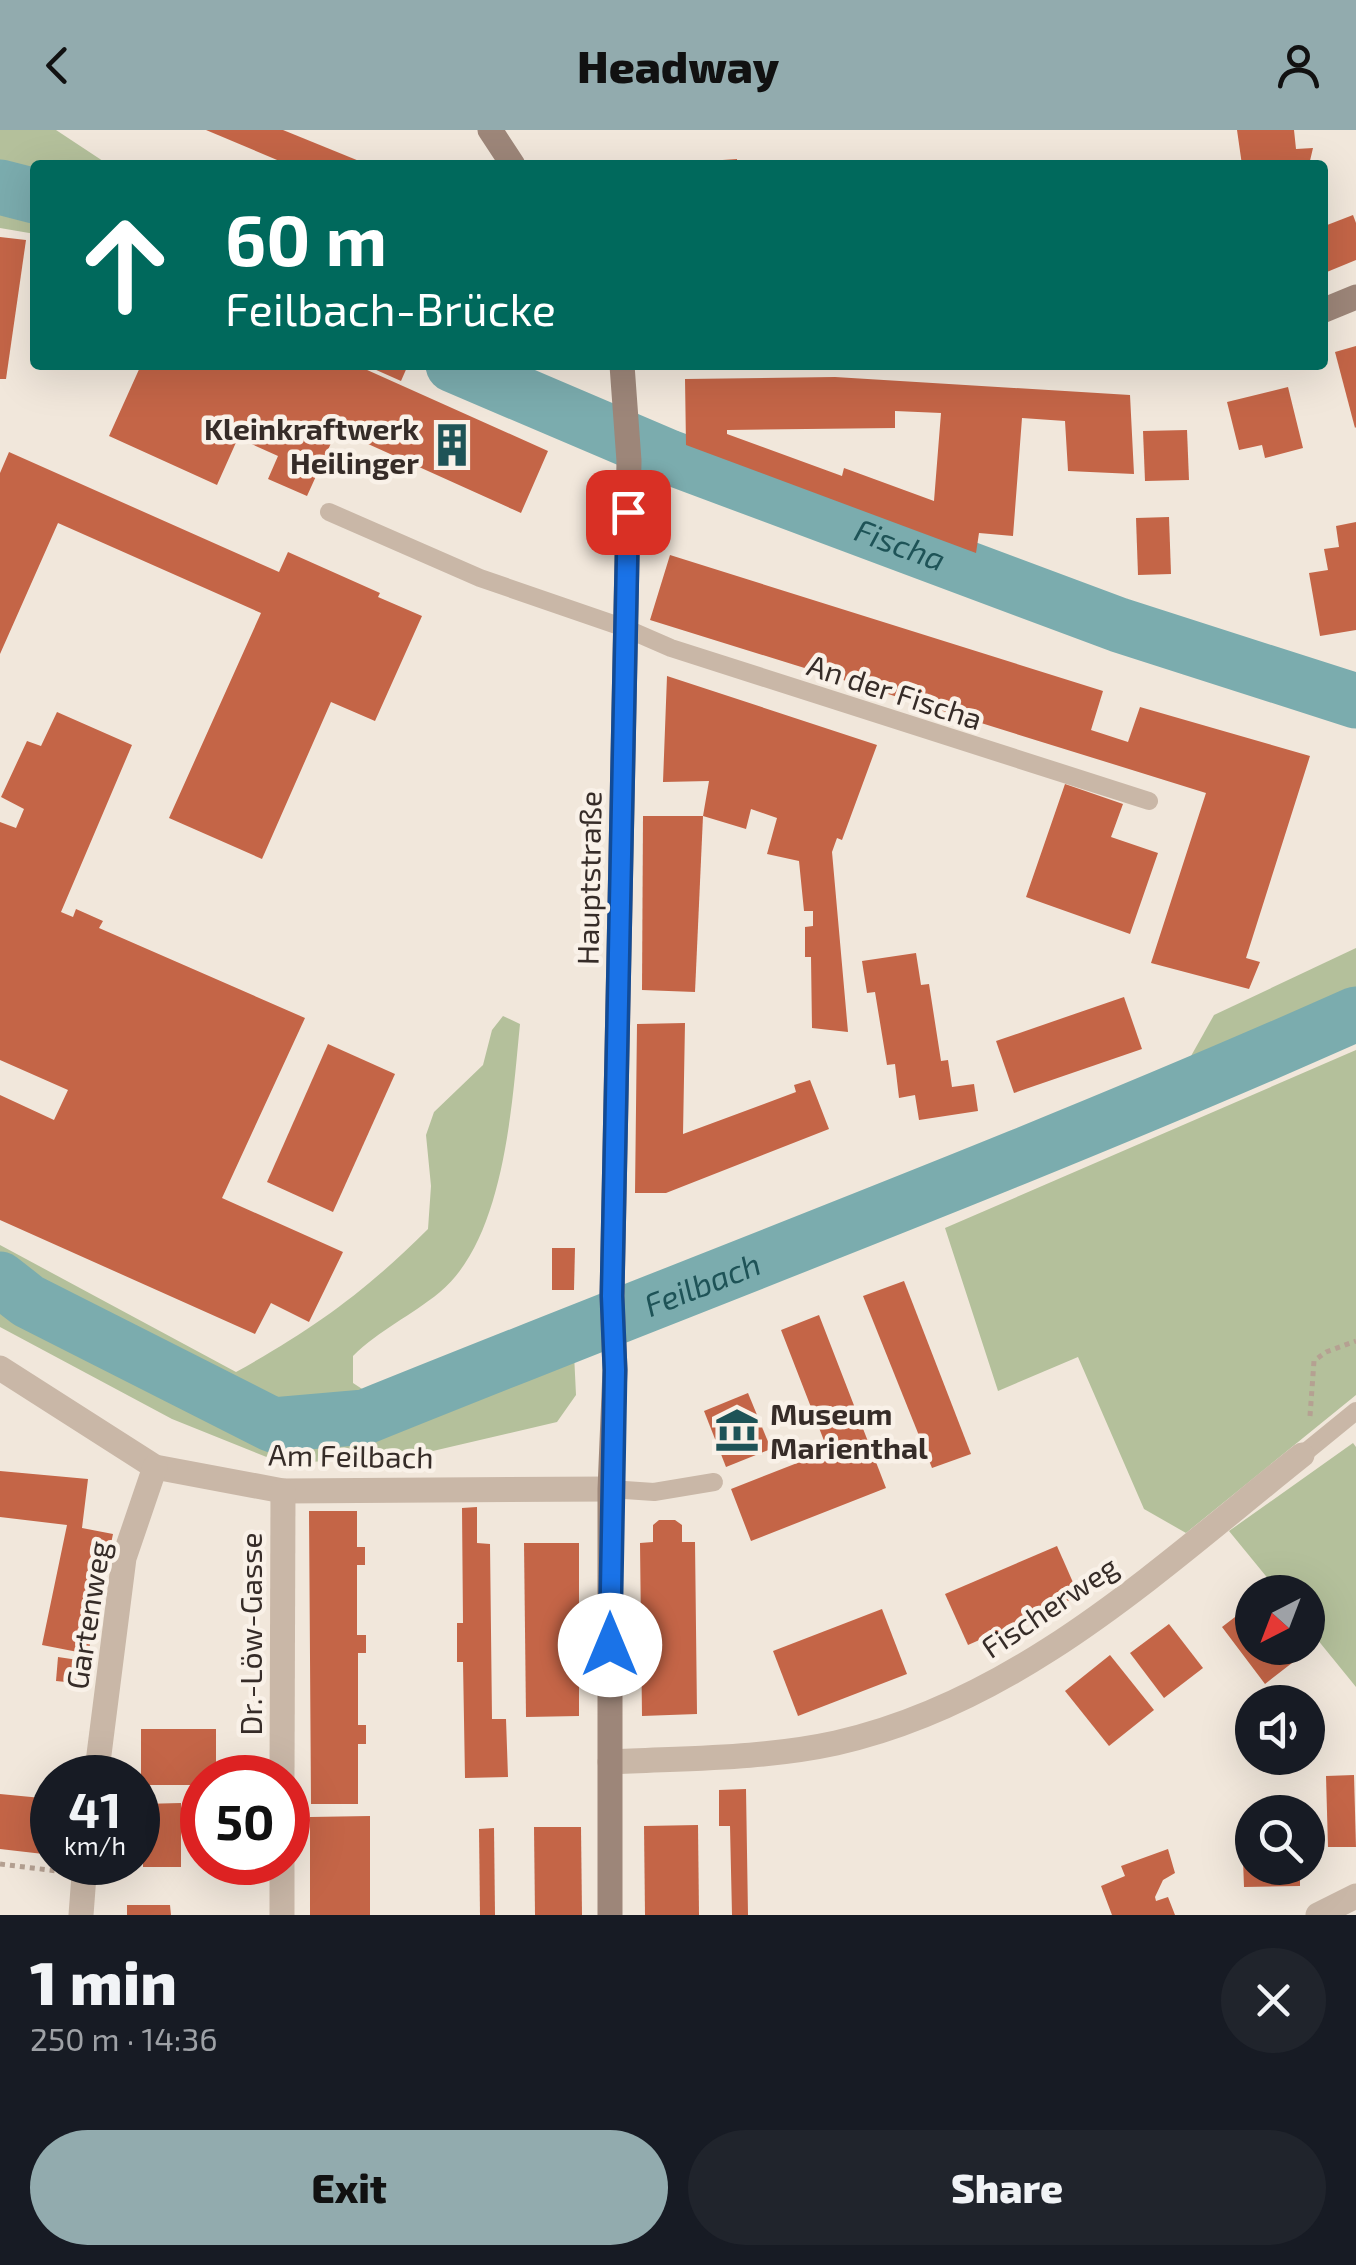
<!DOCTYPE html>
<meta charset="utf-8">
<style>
body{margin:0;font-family:"Exo 2",sans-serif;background:#20242c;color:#f1f3f6;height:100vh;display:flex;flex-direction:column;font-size:38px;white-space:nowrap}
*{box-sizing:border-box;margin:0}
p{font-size:32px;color:#9ea1a6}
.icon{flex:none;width:55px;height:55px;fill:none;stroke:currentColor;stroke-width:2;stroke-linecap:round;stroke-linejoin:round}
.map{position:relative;height:1785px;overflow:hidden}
.drawer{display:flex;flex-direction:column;background:#171b24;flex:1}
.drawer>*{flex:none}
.guide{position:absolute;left:30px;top:30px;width:1298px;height:210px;border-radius:10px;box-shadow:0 10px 40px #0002;background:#00695c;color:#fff;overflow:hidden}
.needle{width:65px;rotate:222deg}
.buttons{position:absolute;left:1235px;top:1445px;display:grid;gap:20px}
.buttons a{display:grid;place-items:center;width:90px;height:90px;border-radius:50%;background:#171b24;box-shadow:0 10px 40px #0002;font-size:50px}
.speed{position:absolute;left:30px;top:1625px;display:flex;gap:20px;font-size:50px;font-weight:700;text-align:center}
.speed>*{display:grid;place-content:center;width:130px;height:130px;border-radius:50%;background:#171b24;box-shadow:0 10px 40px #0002;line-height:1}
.speed small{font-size:25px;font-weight:400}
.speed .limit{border:15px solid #d22;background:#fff;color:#111}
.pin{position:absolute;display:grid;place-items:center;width:85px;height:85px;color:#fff;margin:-42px;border-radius:20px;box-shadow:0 5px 15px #0006}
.me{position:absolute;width:110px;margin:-55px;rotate:0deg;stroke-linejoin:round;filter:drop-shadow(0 0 8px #0008)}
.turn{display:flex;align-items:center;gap:35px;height:210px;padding:0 30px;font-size:45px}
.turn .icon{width:130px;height:130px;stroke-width:2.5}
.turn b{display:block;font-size:70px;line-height:85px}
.round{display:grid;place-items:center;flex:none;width:105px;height:105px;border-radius:52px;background:#20242c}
.overview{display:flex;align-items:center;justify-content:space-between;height:170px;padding:0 30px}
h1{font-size:60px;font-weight:800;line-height:75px}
.primary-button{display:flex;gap:20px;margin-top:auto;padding:20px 30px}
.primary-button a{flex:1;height:115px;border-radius:60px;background:#92abae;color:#111;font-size:40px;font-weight:800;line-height:115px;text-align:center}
.primary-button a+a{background:#20242c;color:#f1f3f6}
header{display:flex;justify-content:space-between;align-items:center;height:130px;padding:0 30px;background:#92abae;color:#111;font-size:45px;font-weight:800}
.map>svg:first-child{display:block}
</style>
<header><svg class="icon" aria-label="back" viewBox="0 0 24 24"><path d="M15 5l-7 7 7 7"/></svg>Headway<svg class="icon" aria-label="person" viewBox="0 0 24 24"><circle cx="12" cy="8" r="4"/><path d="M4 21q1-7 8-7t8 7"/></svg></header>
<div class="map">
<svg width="1356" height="1785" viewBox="0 0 1356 1785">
<rect width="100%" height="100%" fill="#f1e7db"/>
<g fill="#b4c09b">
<polygon points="0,0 56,0 109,35 35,35 35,104 0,98"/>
<polygon points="1356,818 1356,871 1177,951 1214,885"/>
<path d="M503,886l17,8c-8,79 -15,214 -80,268 -29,24 -61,38 -87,64v27l26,17 193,-88 4,83 -19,27 -137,32 -136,10 -112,-45 -172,-92v-82l236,127c77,-43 129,-80 192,-143l3,-43 -5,-51 8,-23 49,-47 9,-35z"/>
<polygon points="1356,920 1356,1265 1186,1403 1144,1379 1078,1227 998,1261 945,1098"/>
<polygon points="1353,1313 1356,1317 1356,1557 1308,1498 1308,1462 1279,1462 1229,1401"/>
</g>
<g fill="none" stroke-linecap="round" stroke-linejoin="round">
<g stroke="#7bacae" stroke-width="55">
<polyline points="0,57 35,66"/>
<path id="s1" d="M453,235l216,92 450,168 237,76"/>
<path id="s2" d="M0,1149l28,22 245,124 92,-8c331,-134 665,-258 991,-403"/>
</g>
</g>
<g fill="#c46547" fill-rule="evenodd">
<polygon points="206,0 283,0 369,35 289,35"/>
<polygon points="1237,0 1294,0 1296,19 1313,18 1309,35 1242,35"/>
<polygon points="737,29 737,35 709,35 708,31"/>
<polygon points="1353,85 1356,93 1356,130 1322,144 1322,97"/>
<polygon points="0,107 26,110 6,249 0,249"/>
<polygon points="1356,216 1356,297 1355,298 1335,222"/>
<polygon points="141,235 356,235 548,321 521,383 337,300 307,366 268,349 278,326 238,308 217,355 109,306"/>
<polygon points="365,235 408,235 401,251"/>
<path d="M835,247l295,18 4,79 -66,-3 -3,-50 -43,-3 -9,118 -34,-3 -3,20 -290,-108 -1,-66zM895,281l46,2 -7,88 -90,-33 -2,8 -115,-42v-4l168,-2z"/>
<polygon points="1288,257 1303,318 1265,328 1262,315 1239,320 1227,272"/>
<polygon points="1187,300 1189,350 1145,351 1143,301"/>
<polygon points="9,322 279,442 288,422 380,463 378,467 422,486 375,591 331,572 262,729 169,688 261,483 58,393 0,524 0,343"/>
<polygon points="1169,387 1171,444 1138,445 1136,388"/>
<polygon points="1356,392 1356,500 1320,506 1309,443 1328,440 1324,419 1339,417 1336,396"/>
<polygon points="670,425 1103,561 1091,600 1128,612 1140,577 1310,626 1246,828 1260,832 1249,859 1151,833 1206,663 650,490"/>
<polygon points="667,546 877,615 842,710 837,708 832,722 848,902 812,898 811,827 805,827 805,797 813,796 813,781 804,781 799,731 767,724 777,688 751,679 746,699 703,686 709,651 663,652"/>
<polygon points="57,582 132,615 61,782 73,787 76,779 103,791 99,798 305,888 222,1068 343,1122 309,1192 271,1173 255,1204 0,1090 0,965 54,990 68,960 0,930 0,692 16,698 24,679 1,667 27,611 41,616"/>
<polygon points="1065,654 1123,674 1111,707 1158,723 1130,804 1026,767"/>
<polygon points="643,686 703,686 695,862 642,860"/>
<polygon points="916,823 921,855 929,854 941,931 948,930 952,957 974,954 978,981 919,990 915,965 899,968 895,934 887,935 875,862 867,863 862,831"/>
<polygon points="1124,867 1142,919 1014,963 996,911"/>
<polygon points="685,893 683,1004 796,962 794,955 810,950 829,999 666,1063 635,1063 637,894"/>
<polygon points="328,914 395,944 333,1082 267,1052"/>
<polygon points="552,1118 575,1118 574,1160 552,1160"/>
<polygon points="904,1151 971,1324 932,1338 863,1166"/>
<polygon points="819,1185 886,1358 751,1411 731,1359 828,1321 781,1200"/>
<polygon points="748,1263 771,1319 726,1337 704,1281"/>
<polygon points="0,1341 88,1349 82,1398 113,1404 88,1524 42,1515 67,1395 0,1387"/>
<polygon points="477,1377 477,1413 490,1414 492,1589 506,1589 508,1647 465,1648 463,1532 457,1532 457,1493 463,1493 462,1378"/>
<polygon points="309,1381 357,1381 357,1417 365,1417 365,1435 357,1435 357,1505 366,1505 366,1523 358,1523 358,1595 366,1595 366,1614 358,1614 358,1674 311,1674"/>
<polygon points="659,1390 675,1390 682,1395 682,1412 695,1412 697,1584 642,1586 640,1413 653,1412 653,1395"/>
<polygon points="524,1413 579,1413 579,1586 526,1587"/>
<polygon points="1057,1416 1079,1466 968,1515 945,1464"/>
<polygon points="1252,1474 1252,1518 1294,1518 1301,1526 1265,1554 1222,1497"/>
<polygon points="882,1479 907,1544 798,1586 773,1521"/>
<polygon points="1169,1494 1203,1538 1164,1568 1130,1523"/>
<polygon points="1110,1525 1154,1580 1109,1616 1065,1561"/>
<polygon points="58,1527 78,1530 76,1553 56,1551"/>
<polygon points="141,1599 216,1599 216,1648 202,1648 202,1655 141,1655"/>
<polygon points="1354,1645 1356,1717 1328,1717 1326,1646"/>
<polygon points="746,1659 748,1785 732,1785 730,1696 719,1696 719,1660"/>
<polygon points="0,1664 52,1669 52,1725 0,1719"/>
<polygon points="181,1673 181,1737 143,1737 142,1674"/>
<polygon points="370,1686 370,1785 310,1785 310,1687"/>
<polygon points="698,1695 699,1785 645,1785 644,1696"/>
<polygon points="534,1697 581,1697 582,1785 535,1785"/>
<polygon points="494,1698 495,1785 480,1785 479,1699"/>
<polygon points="1242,1702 1252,1702 1252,1738 1300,1738 1300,1756 1244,1757"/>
<polygon points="1168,1719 1175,1743 1163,1750 1155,1767 1156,1771 1168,1767 1175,1785 1112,1785 1101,1756 1125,1746 1121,1736"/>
<polygon points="127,1775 170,1775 171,1785 127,1785"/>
</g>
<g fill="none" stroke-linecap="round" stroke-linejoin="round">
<g stroke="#b5a192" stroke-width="5" stroke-dasharray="5 5" stroke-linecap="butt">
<polyline points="1310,1286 1314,1231 1326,1222 1356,1211"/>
<polyline points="0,1734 57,1741"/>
</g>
<g stroke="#c9b7a7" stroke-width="18">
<polyline points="329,382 480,448 625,498 671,518 1149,671"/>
<polyline points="1302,1325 1356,1281"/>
<polyline points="610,1359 654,1362 714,1352"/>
</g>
<g stroke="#c9b7a7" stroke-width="25">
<polyline points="0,1238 155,1337 283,1361 610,1359"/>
<path d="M610,1632c75,-4 153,-3 226,-19 183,-41 324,-175 466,-288"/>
<polyline points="96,1648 124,1428 155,1337"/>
<polyline points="282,1648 283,1361"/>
<polyline points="81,1785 85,1732"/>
<polyline points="282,1785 282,1732"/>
<polyline points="1318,1785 1356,1766"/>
</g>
<g stroke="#9d8679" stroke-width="25">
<polyline points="490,0 513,35"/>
<polyline points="1322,181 1356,167"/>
<polyline points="610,1785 610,1359 615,1240 612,1166 629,331 622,235"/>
</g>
</g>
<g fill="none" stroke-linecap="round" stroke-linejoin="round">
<g stroke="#114b97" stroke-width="25">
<polyline id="route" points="610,1515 615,1240 612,1166 628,382"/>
</g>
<use href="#route" stroke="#1a73e8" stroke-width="18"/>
</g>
<defs>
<g id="building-bare" transform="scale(3.45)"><path d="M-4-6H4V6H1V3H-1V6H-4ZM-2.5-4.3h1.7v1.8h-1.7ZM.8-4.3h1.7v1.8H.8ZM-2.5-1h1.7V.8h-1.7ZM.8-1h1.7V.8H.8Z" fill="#1e5357" stroke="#f9f1e8" stroke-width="2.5" paint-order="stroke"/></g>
<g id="museum-bare" transform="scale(3.45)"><path d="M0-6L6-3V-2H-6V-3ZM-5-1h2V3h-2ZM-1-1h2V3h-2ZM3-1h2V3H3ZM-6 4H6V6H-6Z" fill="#1e5357" stroke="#f9f1e8" stroke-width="2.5" paint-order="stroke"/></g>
</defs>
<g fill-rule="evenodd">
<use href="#building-bare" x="452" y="315"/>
<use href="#museum-bare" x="737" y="1300"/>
</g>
<g text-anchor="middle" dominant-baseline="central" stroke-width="9" stroke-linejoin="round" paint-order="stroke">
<g font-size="30" font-weight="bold" fill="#362c28" stroke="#f9f1e8" text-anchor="end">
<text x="419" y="298">Kleinkraftwerk<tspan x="419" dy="34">Heilinger</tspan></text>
<text x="770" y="1283" text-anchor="start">Museum<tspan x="770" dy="34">Marienthal</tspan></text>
</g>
<g font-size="30" fill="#362c28" stroke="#f9f1e8">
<text transform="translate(895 561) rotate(18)">An der Fischa</text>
<text transform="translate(588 748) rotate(-89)">Hauptstraße</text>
<text transform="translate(351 1325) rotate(1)">Am Feilbach</text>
<text transform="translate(1049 1476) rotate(-34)">Fischerweg</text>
<text transform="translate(87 1485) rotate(-81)">Gartenweg</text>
<text transform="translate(250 1504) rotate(-90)">Dr.-Löw-Gasse</text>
</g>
<g font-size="32" font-style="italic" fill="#1e5357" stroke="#f9f1e8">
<text stroke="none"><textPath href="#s1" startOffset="482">Fischa</textPath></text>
<text stroke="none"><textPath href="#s2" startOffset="765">Feilbach</textPath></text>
</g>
</g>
</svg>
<div class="buttons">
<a><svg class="needle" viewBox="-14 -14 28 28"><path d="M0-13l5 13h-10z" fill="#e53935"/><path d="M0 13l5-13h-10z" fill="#9ea1a6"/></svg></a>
<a><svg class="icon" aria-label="sound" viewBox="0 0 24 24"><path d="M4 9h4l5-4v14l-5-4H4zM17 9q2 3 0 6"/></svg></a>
<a><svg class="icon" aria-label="search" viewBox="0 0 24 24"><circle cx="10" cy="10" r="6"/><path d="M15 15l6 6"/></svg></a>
</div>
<div class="speed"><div>41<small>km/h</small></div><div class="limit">50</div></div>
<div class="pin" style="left:628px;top:382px;background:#d93025"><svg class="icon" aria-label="arrive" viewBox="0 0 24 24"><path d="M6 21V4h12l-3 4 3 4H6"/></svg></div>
<svg class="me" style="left:610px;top:1515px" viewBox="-20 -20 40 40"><circle r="19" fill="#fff"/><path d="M0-13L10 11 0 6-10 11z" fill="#1a73e8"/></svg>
<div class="guide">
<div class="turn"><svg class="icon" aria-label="ahead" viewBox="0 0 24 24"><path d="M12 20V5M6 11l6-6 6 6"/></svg><div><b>60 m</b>Feilbach-Brücke</div></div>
</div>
</div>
<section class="drawer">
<div class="overview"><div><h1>1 min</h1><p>250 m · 14:36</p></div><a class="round"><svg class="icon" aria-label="close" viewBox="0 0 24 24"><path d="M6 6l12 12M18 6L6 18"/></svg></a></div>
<div class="primary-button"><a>Exit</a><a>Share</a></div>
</section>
